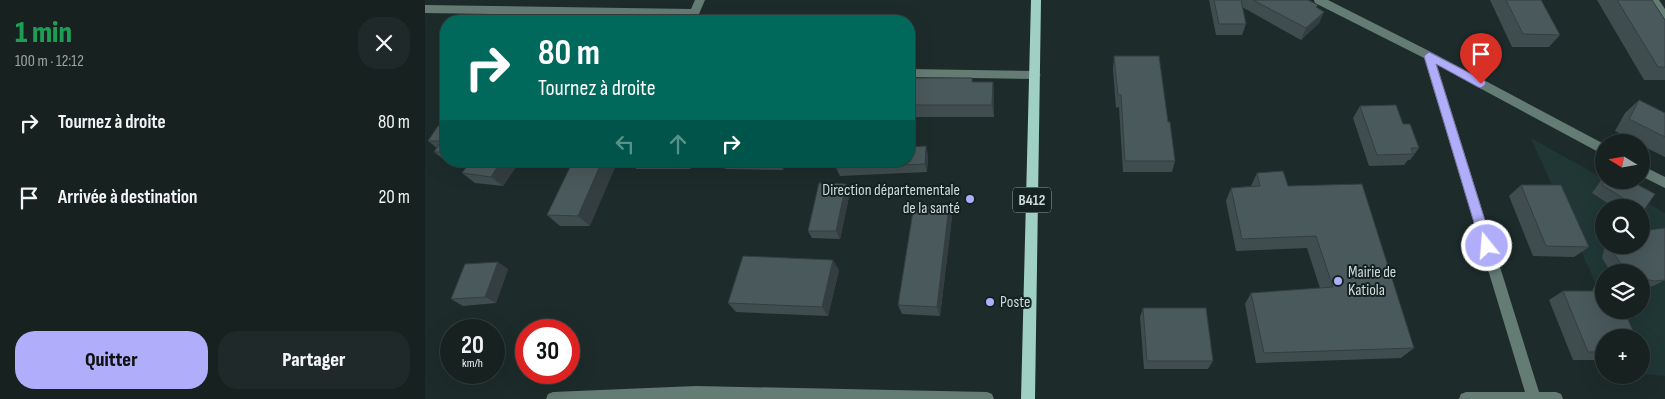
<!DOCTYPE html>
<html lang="fr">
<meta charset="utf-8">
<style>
body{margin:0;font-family:"Sofia Sans Condensed",sans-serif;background:#1f2929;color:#f1f3f6;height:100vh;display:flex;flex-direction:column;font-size:19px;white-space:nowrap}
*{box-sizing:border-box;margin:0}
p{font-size:16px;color:#9ea3a5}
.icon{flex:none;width:28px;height:28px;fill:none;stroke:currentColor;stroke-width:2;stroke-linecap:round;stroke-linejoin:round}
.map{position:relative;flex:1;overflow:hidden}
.side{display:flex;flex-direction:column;background:#162120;width:425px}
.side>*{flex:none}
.guide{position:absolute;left:15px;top:15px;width:475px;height:152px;border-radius:20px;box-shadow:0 5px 20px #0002,0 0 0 1px #353e3e;background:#00695c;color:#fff;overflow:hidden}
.needle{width:32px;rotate:281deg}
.controls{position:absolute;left:1170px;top:134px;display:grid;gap:10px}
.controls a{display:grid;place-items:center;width:55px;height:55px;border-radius:50%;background:#162120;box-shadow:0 5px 20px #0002,0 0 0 1px #353e3e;font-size:25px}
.speed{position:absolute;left:15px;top:319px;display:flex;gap:10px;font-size:25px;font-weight:700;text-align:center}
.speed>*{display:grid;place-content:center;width:65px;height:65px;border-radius:50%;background:#162120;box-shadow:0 5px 20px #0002,0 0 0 1px #353e3e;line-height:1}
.speed small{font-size:12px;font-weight:400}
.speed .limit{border:8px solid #d22;background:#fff;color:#111}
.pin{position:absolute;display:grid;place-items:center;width:42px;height:42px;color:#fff;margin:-51px -21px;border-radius:50% 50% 50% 0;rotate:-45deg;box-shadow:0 0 5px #0007}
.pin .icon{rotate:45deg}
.me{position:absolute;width:55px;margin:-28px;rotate:343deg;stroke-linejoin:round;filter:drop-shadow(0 0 4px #0008)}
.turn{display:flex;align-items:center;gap:18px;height:105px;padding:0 15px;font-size:22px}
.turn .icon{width:65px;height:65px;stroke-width:2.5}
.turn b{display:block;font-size:35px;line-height:42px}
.lanes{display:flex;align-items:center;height:48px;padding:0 15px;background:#0003;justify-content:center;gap:25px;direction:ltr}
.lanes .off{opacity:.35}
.round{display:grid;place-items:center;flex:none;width:52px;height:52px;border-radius:20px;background:#1f2929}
.overview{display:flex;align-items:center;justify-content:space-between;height:85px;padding:0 15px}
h1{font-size:30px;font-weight:800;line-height:38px;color:#1e9e55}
.action{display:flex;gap:10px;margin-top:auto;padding:10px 15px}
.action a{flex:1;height:58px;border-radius:20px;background:#b0aefa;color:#111;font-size:20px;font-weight:800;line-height:58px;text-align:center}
.action a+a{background:#1f2929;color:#f1f3f6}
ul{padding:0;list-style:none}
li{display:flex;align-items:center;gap:15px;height:75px;padding:0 15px}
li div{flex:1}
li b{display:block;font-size:19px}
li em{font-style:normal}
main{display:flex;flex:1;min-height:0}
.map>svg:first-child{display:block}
</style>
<main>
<section class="side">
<div class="overview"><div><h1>1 min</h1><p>100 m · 12:12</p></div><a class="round"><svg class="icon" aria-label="close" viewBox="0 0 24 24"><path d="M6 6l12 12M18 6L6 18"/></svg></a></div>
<ul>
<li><svg class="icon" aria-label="right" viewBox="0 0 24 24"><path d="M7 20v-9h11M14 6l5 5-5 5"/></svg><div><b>Tournez à droite</b></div><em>80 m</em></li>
<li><svg class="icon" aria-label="arrive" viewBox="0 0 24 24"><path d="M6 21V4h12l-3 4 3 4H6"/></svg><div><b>Arrivée à destination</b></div><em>20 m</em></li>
</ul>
<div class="action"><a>Quitter</a><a>Partager</a></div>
</section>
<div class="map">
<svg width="1240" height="399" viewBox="0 0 1240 399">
<rect width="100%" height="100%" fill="#1d2c2b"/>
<path fill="#203736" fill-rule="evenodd" d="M1106,138l134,75v163l-24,-2v-36l-21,-1 -13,-27h34v-38h-37v30zM1179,208h37v37h-37z"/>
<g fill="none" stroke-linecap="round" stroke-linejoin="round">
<g fill="#657c75" fill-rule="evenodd">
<polygon points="270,0 280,0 271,21 261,21 263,17 0,13 0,5 266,9"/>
<polygon points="889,0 903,0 1008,53 1179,144 1179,155 1012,65 1114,392 1131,392 1136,394 1138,399 1034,399 1036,394 1041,392 1100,392 999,58 890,3"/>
<polygon points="1224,0 1234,0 1240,9 1240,22 1236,21"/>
<polygon points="484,69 610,71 616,75 610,79 484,77"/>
<polygon points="1216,165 1240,177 1240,188 1216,176"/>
<polygon points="271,386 562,392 567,394 569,399 121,399 123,394 128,392"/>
</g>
<polygon fill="#a0d0c3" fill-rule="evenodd" points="606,0 616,0 610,399 596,399"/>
</g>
<g fill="#404d4f">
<polygon points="784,0 883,0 892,8 899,12 894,23 876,40 817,7 821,24 817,35 791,35"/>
<polygon points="1065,0 1116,0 1135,35 1124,47 1087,47"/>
<polygon points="1172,0 1227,0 1240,20 1240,80 1219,80"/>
<polygon points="689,56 743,122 750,161 747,172 698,172 694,107 691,108 688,69"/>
<polygon points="484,78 547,78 548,82 569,93 569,117 484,117"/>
<polygon points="1214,100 1240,113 1240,157 1216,145 1216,142 1212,142 1190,131 1200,113"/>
<polygon points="935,106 978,124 994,148 985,160 983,160 979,165 944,166 928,118"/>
<polygon points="21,126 21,161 95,161 78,186 50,183 37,173 45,163 22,162 9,152 12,148 3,141"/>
<polygon points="503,155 502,172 415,176 411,168"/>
<polygon points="148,161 165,226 135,226 122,215"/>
<polygon points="205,161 268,161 265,169 211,169"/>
<polygon points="295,161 360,161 358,170 300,169"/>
<polygon points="832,173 863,186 989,348 976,358 831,363 820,304 826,293 895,288 882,248 811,251 801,201 806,188 826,186"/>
<polygon points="1179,177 1179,180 1204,180 1219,210 1216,213 1216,208 1190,208 1167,193 1177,179"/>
<polygon points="421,184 425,192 415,239 387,238 383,231"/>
<polygon points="1096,185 1164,247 1149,257 1108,256 1084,196"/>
<polygon points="527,217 515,316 477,314 473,305"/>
<polygon points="1182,245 1216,245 1240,280 1228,286 1218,288 1216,288 1216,272 1186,272 1177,258 1180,246"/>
<polygon points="83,269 71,303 38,306 26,299"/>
<polygon points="414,270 403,316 311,312 303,303"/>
<polygon points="1179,280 1179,360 1148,360 1124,300 1138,291 1167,291 1169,287"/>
<polygon points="718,308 788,361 783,369 719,369 715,317"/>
</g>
<g fill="#343e40">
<polygon points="899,12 894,23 876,40 881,28"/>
<polygon points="568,82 569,93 569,117 567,105"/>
<polygon points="501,146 503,155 502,172 500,164"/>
<polygon points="76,161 95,161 78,186 66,177"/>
<polygon points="177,161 193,161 165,226 153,216"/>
<polygon points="259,161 268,161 265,169"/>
<polygon points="353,161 360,161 358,170"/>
<polygon points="421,184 425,192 415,239 411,231"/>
<polygon points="524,206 527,217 515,316 512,307"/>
<polygon points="408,260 414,270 403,316 397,307"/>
<polygon points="73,262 83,269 71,303 60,297"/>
</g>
<g fill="#4a595c" stroke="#343e40">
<polygon points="789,0 816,0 821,24 794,24"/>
<polygon points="828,0 883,0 893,5 891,7 899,12 881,28"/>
<polygon points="1081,0 1116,0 1135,35 1098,34"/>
<polygon points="1192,0 1227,0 1240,20 1240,67 1233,67"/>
<polygon points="689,56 734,56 743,122 745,122 750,161 700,161 696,95 693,95"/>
<polygon points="484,78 547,78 547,82 568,82 567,105 484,105"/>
<polygon points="1214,100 1240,113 1240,137 1204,119"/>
<polygon points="971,105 978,124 985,124 994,148 986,148 988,154 952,155 935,106"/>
<polygon points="13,126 21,126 21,152 9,152 16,141 3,141"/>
<polygon points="501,146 500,164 411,168 413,161 484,161 484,147"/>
<polygon points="46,161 76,161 66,177 37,173"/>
<polygon points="148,161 177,161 153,216 122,215"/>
<polygon points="858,171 863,186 937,184 989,348 839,353 826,293 908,287 891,236 817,239 806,188 835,186 832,173"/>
<polygon points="1180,180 1204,180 1230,194 1219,210 1216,209 1216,208 1214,208 1177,185"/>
<polygon points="394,183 421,184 411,231 383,231"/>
<polygon points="1096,185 1136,185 1164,247 1121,246"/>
<polygon points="489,205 524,206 512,307 473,305"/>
<polygon points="1240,228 1240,280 1230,281 1218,279 1216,278 1216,272 1206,272 1197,265 1187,251 1189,245 1216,245 1216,231"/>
<polygon points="318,256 408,260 397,307 303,303"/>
<polygon points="73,262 60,297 26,299 40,264"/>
<polygon points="1138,291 1179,291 1179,310 1199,310 1211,338 1179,338 1179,352 1163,352"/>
<polygon points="718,308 781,308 788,361 722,361"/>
</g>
<polygon fill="#b0aefa" stroke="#7271a2" points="1004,52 1060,81 1061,84 1056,88 1053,87 1011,64 1068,246 1066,249 1062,251 1058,249 1056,246 999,56"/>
<g fill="#b0aefa" stroke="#142222" stroke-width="2">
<circle cx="545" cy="199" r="5"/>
<circle cx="913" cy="281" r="5"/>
<circle cx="565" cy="302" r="5"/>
</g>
<g text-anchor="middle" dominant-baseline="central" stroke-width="4" stroke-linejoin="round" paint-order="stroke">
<rect fill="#142222" stroke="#98a3a3" stroke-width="1" x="588" y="187.5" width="38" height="25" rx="4"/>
<g font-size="15" font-weight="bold" fill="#d1dada">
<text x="607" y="200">B412</text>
</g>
<g font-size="16" fill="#d1dada" stroke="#142222" text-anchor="start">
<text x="535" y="190" text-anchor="end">Direction départementale<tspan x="535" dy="18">de la santé</tspan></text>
<text x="923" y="272">Mairie de<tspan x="923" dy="18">Katiola</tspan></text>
<text x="575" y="302">Poste</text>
</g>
</g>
</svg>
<div class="controls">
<a><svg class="needle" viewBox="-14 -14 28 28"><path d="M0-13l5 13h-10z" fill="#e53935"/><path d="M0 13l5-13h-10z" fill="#9ea3a5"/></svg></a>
<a><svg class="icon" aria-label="search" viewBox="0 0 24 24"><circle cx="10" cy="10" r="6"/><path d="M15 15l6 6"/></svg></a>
<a><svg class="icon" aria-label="layers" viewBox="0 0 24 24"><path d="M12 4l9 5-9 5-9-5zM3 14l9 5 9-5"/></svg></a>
<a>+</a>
</div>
<div class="speed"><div>20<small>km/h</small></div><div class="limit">30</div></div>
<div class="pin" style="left:1056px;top:84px;background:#d93025"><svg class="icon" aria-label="arrive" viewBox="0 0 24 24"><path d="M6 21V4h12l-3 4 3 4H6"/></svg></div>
<svg class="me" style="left:1062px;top:246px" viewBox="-20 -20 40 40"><circle r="17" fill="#b0aefa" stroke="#fff" stroke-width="3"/><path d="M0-11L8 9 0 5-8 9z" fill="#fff"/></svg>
<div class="guide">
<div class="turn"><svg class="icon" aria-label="right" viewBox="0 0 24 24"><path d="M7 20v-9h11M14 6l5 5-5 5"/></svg><div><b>80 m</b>Tournez à droite</div></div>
<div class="lanes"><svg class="icon off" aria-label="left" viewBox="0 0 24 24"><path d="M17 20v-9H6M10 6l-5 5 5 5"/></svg><svg class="icon off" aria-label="ahead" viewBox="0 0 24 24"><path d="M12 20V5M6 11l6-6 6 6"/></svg><svg class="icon" aria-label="right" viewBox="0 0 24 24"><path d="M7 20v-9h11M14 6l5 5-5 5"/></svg></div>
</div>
</div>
</main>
